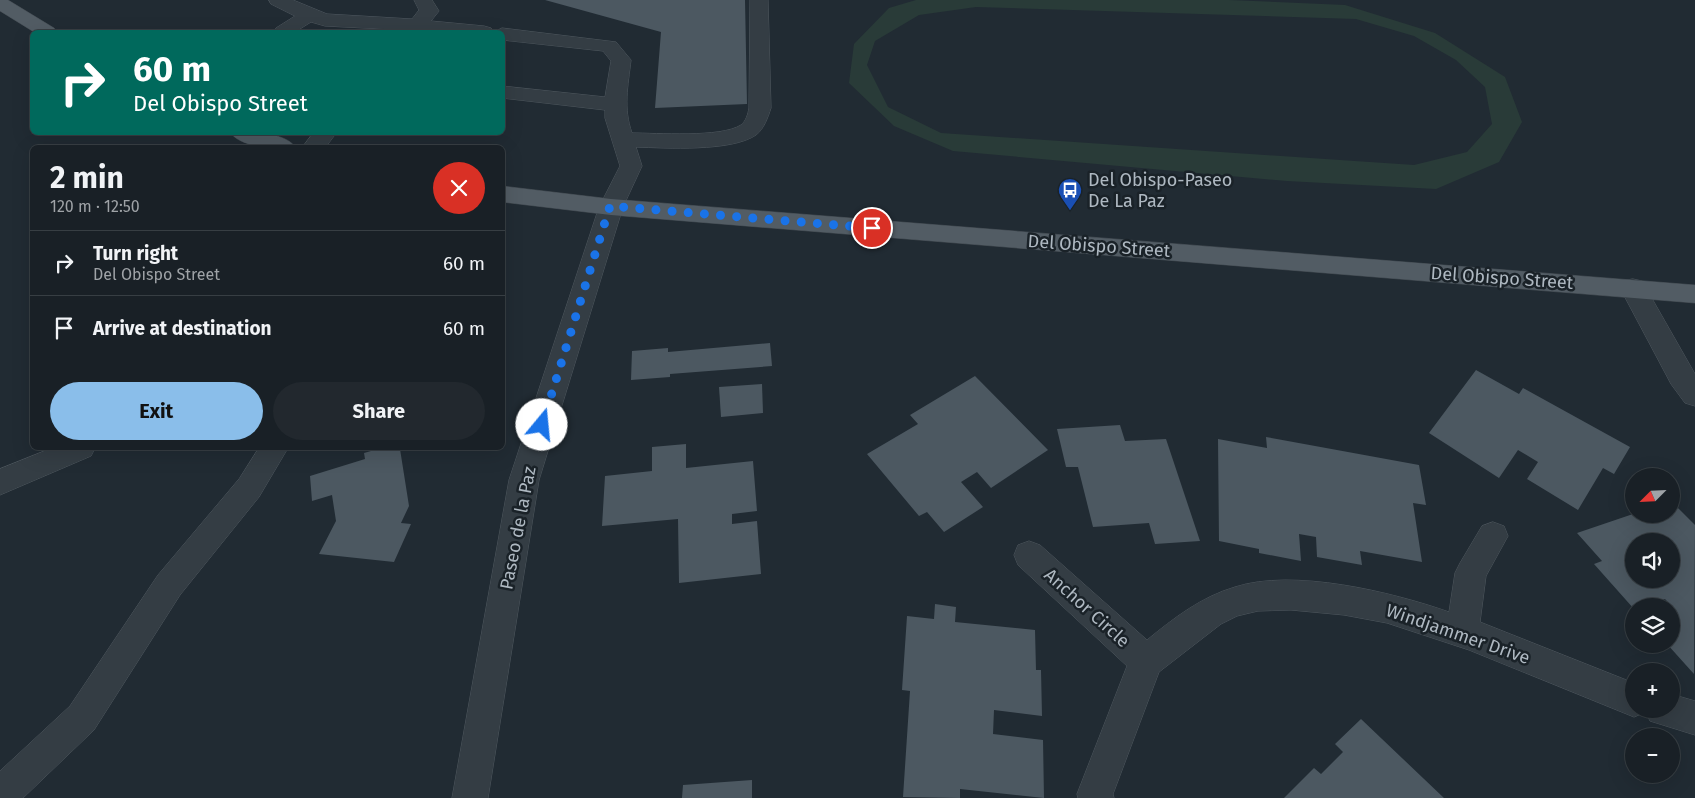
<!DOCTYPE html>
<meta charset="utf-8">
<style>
body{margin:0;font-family:"Fira Sans",sans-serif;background:#22282e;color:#f1f3f6;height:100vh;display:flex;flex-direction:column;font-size:19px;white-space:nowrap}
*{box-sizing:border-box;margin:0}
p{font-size:16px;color:#9fa3a7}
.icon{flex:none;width:28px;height:28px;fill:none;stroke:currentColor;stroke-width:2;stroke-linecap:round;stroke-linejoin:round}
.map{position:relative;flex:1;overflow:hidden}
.panel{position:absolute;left:30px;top:145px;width:475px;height:305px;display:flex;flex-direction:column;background:#192026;border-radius:8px;box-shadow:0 5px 20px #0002,0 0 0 1px #373e43}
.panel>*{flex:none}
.banner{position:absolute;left:30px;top:30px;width:475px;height:105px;border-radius:8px;box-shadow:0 5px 20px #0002,0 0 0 1px #373e43;background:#00695c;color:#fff;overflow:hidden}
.needle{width:32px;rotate:246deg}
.tools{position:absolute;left:1625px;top:468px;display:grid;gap:10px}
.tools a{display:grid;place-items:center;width:55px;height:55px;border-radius:50%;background:#192026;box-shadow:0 5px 20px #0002,0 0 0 1px #373e43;font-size:25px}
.pin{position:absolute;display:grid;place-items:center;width:42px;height:42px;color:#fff;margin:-21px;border:2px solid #fff;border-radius:50%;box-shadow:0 1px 5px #0007}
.me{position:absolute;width:55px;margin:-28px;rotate:17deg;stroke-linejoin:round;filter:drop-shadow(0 0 4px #0008)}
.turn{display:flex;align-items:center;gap:18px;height:105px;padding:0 20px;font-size:22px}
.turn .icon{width:65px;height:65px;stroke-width:2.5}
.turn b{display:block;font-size:35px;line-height:42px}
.round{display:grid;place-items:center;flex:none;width:52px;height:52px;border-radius:26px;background:#22282e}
.overview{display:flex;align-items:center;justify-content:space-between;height:85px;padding:0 20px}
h1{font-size:30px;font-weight:700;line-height:38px}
.action{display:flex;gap:10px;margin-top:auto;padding:10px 20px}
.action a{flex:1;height:58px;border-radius:30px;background:#8abeea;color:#111;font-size:20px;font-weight:700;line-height:58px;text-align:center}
.action a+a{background:#22282e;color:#f1f3f6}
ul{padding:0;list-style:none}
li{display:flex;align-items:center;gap:15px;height:65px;padding:0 20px;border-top:1px solid #373e43}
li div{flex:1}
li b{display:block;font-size:19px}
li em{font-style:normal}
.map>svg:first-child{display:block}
</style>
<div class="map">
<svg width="1695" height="798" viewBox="0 0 1695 798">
<rect width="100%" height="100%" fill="#212b33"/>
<path fill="#293b38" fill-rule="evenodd" d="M916,0h313l116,5 90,28 70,44 17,45 -23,40 -63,27 -149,-8 -334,-30 -59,-25 -45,-43 5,-39 35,-36zM976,7l380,12 58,17 42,24 29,27 7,37 -25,28 -53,13 -473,-32 -53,-26 -21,-42 8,-24 44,-26z"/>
<g fill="#4c5861" fill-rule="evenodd">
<polygon points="545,0 745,0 747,104 655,108 661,32"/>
<polygon points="770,343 772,366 670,374 670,377 631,380 632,351 668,348 668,352"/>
<polygon points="1476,370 1519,394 1523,388 1630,447 1614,474 1603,468 1578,510 1527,479 1538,462 1518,450 1499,478 1429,433"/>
<polygon points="975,376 1048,450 991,488 977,472 961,482 983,507 944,532 927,512 919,516 867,454 918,424 910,415"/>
<polygon points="762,384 763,413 721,417 719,387"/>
<polygon points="1120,425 1125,441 1166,439 1200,541 1155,544 1149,523 1093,527 1078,467 1066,467 1057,429"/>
<polygon points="1266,437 1419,465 1426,505 1413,503 1422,562 1360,551 1362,565 1317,557 1316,537 1299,534 1301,561 1259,553 1259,549 1219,541 1218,439 1267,448"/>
<polygon points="686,444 686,468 753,461 757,511 732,514 732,524 757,521 761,574 679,583 678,519 602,526 605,476 652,471 652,447"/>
<polygon points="371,448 400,449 409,506 401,523 411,524 394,562 319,554 336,521 332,495 312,501 310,476 365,459 364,453 371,451"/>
<path d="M1671,501l24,24 -1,149 -27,-30h4v-29l7,-2 -13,-14 -20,7h-11v3l-40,-45 8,-3 -25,-28 56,-19h38zM1634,541h37v38h-37z"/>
<polygon points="935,604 956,607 955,622 1035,630 1036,670 1041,670 1042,716 994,710 993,734 1043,740 1044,798 960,789 960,798 903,797 910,691 902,690 907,616 934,619"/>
<polygon points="1361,719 1444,798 1284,798 1314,768 1321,774 1343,752 1335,744"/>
<polygon points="752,780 752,798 682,798 683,785"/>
</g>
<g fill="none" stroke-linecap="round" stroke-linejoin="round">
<g stroke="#4f585f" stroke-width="1">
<g id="minor">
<path d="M269,0h24l34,14 85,5 7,-9 -5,-10h18l7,11 -8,10 53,5 7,2 3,4 8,-4 114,14 15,18c-3,26 -8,48 1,73 24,0 89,5 109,-8 5,-4 7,-11 8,-17l1,-108h18l3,108c-3,9 -7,21 -15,27 -25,17 -90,13 -120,12l6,19 -19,41 -84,273 -51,318h-36l57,-318 90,-273 21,-41 -15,-48v-8l-103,-12v-12l103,11 6,-36 -8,-10 -101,-11v-8h-100l1,-2 -78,-4 -14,-4 -16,10h-21l2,-4 19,-12 -24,-12z"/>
<polygon points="314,132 337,132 325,148 302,148"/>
<polygon points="1633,279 1642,281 1695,374 1695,406 1685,403 1671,384 1620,288 1624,281"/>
<polygon points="52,448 95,448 91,456 0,495 0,469"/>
<polygon points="259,448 288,448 259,497 180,595 94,730 23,798 0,798 0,771 70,706 158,575 239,479"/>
<path d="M1493,522l11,4 4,10 -22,40 -6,46 154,61v26h37v-15l24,7v34l-45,-14 -4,-9 -12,5 -165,-67 -82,-27 -43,-8 -53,-5 -33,1 -21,5 -16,8 -62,48 -46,122 1,4h-36l-1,-4 50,-128 -109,-101 -4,-10 4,-10 11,-4 11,4 107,95c27,-22 54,-43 88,-53 58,-19 157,5 214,25l6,-39 5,-10 22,-37z"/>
</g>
</g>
<g stroke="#3e464d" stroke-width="1">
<g id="major">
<polygon points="0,0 8,0 54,28 57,32 34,32 0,11"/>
<path d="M230,132c18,0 55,-1 66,16 -18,0 -55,1 -66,-16z"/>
<polygon points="502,186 611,199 1695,285 1695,303 611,215 502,202"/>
</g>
</g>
<use href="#minor" fill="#343d44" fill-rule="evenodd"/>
<use href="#major" fill="#525c64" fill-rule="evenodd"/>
</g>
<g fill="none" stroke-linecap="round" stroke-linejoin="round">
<polyline stroke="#1a73e8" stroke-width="9" stroke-dasharray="0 16.2" points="542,425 610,206 872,228"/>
</g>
<defs>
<g id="bus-pin" transform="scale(1.25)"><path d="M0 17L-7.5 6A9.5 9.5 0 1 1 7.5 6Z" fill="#1a4fb4" stroke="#1a2228"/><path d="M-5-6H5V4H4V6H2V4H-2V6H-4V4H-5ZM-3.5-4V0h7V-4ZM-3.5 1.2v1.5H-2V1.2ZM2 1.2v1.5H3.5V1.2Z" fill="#fff"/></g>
</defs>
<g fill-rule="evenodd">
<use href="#bus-pin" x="1070" y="190"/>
</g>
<g text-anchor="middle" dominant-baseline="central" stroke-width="5" stroke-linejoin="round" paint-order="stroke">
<g font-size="18" fill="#aeb8c1" stroke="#1a2228" text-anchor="start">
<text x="1088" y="180">Del Obispo-Paseo<tspan x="1088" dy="21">De La Paz</tspan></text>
</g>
<g font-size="18" fill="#aeb8c1" stroke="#1a2228">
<text transform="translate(1099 246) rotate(4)">Del Obispo Street</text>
<text transform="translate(1502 278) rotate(4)">Del Obispo Street</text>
<text transform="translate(518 528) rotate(-79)">Paseo de la Paz</text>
<text transform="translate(1087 608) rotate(42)">Anchor Circle</text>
<text transform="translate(1458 634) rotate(19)">Windjammer Drive</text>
</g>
</g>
</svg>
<div class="tools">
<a><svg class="needle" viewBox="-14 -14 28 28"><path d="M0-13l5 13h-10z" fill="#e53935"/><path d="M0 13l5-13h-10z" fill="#9fa3a7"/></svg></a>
<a><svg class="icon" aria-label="sound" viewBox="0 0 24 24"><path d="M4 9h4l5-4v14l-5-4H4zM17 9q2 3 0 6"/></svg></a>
<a><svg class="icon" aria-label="layers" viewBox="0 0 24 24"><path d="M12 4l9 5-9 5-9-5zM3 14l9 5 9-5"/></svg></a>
<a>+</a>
<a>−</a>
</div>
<div class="pin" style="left:872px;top:228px;background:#d93025"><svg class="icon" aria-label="arrive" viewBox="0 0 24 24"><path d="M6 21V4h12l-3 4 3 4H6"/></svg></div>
<svg class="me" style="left:542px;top:425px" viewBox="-20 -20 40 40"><circle r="19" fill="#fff"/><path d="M0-13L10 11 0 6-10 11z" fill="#1a73e8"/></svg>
<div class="banner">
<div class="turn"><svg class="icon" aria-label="right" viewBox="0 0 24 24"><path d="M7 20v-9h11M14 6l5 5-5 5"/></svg><div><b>60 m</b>Del Obispo Street</div></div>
</div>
<section class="panel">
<div class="overview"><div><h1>2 min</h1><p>120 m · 12:50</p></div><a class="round" style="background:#d93025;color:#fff"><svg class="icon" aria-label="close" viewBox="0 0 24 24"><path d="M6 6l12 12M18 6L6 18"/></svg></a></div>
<ul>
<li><svg class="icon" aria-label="right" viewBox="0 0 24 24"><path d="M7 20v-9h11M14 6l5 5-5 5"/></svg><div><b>Turn right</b><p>Del Obispo Street</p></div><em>60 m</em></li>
<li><svg class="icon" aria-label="arrive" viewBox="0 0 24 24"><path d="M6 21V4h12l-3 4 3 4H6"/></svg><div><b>Arrive at destination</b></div><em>60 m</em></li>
</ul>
<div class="action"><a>Exit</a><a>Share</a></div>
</section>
</div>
